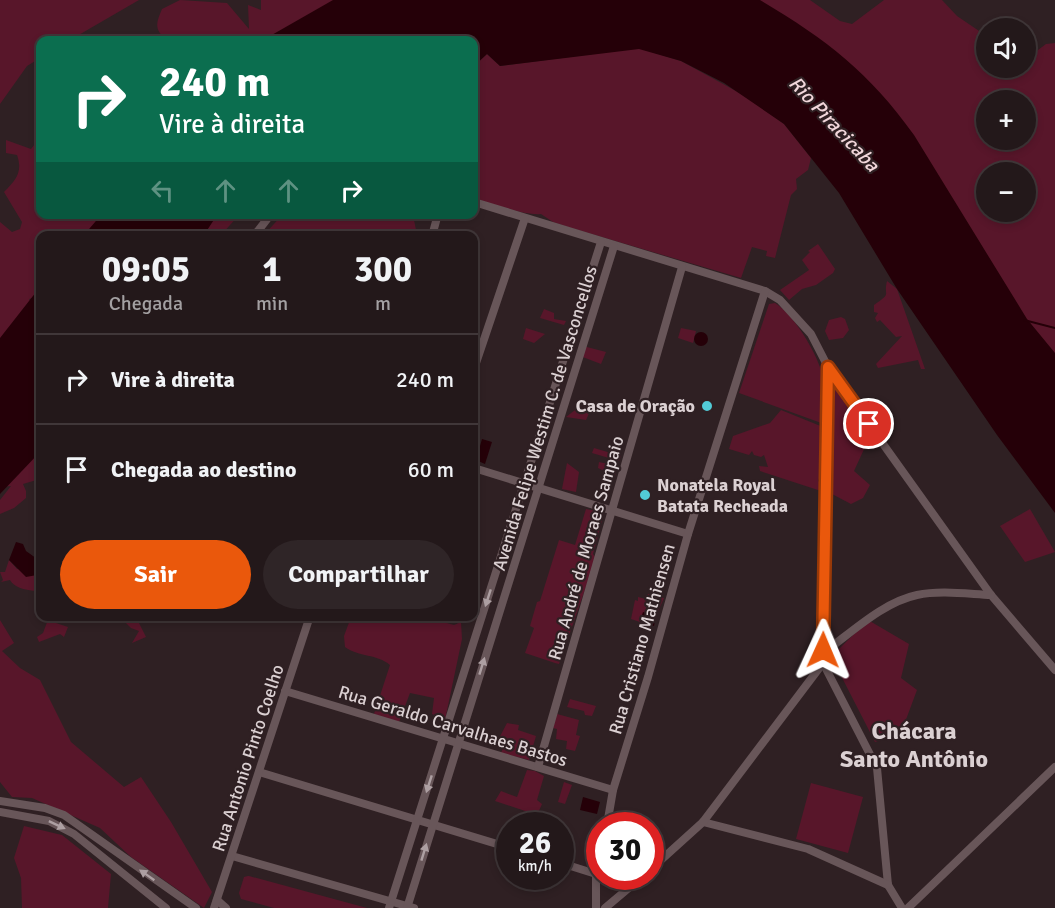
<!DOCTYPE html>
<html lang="pt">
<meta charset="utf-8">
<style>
body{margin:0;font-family:Signika,sans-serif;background:#2f2527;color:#f1f3f6;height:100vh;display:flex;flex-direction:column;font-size:22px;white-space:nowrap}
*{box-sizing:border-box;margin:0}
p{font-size:20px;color:#a3a0a2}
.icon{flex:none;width:33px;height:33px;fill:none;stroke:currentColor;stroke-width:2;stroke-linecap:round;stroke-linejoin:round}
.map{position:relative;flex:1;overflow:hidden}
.panel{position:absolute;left:36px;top:231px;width:442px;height:390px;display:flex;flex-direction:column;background:#23181a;border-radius:12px;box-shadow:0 3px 9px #0003,0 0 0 2px #403739}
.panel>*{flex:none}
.banner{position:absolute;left:36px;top:36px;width:442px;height:183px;border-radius:12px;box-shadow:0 3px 9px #0003,0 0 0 2px #403739;background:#0b6e4f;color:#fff;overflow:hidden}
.buttons{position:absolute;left:976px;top:18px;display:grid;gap:12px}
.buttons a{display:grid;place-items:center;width:60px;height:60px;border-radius:50%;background:#23181a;box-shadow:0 3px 9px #0003,0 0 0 2px #403739;font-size:30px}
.speed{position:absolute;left:496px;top:812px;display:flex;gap:12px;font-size:30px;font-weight:700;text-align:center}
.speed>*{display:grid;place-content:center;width:78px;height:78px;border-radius:50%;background:#23181a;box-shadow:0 3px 9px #0003,0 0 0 2px #403739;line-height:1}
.speed small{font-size:15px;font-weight:400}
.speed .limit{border:9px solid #d22;background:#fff;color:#111}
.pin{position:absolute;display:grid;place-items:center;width:51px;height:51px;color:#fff;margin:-26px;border:3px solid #fff;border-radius:50%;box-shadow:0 2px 6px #0007}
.me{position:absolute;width:66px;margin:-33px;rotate:1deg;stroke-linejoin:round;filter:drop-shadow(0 0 4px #0008)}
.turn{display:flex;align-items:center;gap:21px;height:126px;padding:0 24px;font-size:27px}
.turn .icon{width:78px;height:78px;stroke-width:2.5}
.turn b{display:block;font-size:42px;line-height:51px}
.lanes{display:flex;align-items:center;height:57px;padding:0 24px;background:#0003;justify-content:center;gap:30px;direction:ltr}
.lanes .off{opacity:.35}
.eta{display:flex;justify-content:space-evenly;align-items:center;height:102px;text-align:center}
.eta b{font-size:36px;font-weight:700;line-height:42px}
.action{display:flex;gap:12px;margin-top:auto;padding:12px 24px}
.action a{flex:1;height:69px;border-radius:36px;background:#ea580c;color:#fff;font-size:24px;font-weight:700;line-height:69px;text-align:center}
.action a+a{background:#2f2527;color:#f1f3f6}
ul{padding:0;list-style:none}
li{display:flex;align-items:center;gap:18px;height:90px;padding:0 24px;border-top:2px solid #403739}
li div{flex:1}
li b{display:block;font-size:22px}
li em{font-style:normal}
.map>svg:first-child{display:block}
</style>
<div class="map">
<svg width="1055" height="908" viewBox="0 0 1055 908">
<rect width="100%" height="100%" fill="#2f2023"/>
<g fill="#58162a" fill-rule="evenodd">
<polygon points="0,0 139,0 70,40 40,40 40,58 27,66 0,104"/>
<path d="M180,0l47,3 22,26 -1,-24 13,5v-10h133l-98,40h-130c-12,-11 -10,-17 -4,-31z"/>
<path d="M755,0h55l30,21 12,3 32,-24h58l15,16 28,19 2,33 13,2 26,-2v-9l20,-15 9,-1v319zM987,100h39v40h-39zM987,172h39v40h-39z"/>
<path d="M639,48l42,13 64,35 39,28 27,34 -3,12 -12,9 1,10 -6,6 -16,63 -9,-2 1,-5 -15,-4 -11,31 -173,-51 -15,-5 -12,-8c-13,2 -55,-10 -67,-17v-131l13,-12 13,12z"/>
<path d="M6,140l25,9 7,-9 2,1v73l73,1 -20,20 -53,1v60l-11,3 6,11 -35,47v-135l12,10 8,-3 2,-7 -18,-30c12,-12 19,-20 13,-37l-11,-2z"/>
<polygon points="283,214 413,215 417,235 264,235"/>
<polygon points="202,215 239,215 221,235 192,236"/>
<polygon points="818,244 835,269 833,273 816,285 802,289 789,300 780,290 809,270 802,260 810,252 808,251"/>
<path d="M887,281l10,8 28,80h-4l-3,-9 -40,8 -2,-4 26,-28 -6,1 -16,-17 -3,2 -2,-4 3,-5 -4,-1v-7c19,-13 9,-8 13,-24z"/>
<path d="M775,303c21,13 48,59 50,84 1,12 -1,25 -1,37l-85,-31 30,-89z"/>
<polygon points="544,309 554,313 554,319 566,321 564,325 540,318"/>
<polygon points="841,317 845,319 849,330 843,338 829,340 825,331 829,320"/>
<polygon points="526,328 545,334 534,343 523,339"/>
<polygon points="681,328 696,331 693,343 678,338"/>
<polygon points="583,346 606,352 601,364 580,356"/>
<polygon points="833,388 842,395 871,434 854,471 870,485 863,498 851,504 830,493"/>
<polygon points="579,407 591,409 586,420 566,417"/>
<polygon points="781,410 823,427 824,467 818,481 824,484 823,488 818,490 760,471 759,466 768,467 764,455 761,457 754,455 752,451 749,455 729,449 733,436 770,423"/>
<polygon points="40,436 40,479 23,484 26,491 26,498 14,508 0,514 0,500 11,486 0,487"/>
<polygon points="594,448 621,456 619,461 592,453"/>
<polygon points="599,462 617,466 615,476 598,468"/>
<polygon points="567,463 579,472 576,492 562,489"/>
<polygon points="586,509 596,511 603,517 593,554 596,558 559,664 555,663 525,653 534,628 530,626 537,602 540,601 559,540 575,545"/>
<polygon points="1030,509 1055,552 1025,562 1000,526"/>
<path d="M9,560l8,9 14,-2 9,9v12l-4,3c-13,-1 -22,-4 -26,-11l-9,2 2,-2 -3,-8h5z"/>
<polygon points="648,594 664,598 656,616 643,613 640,622 631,619 635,600 638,601 638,597 646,599"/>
<polygon points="49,617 52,617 56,623 68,627 64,637 60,634 39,642 37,637 43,633"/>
<polygon points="120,617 136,617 146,637 132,643 139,631 131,628"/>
<path d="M351,617h74l29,8 7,-3 1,17 -17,81 -13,-6 2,-16 -24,-5 -11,29 -25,-8 16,-49c-13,-11 -31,-8 -45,-18l-1,-11z"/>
<polygon points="0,620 14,643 2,651 20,668 40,680 71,742 124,787 141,777 171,822 212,892 204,908 131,857 100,828 32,798 12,797 0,782"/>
<polygon points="868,620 909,644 901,678 917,690 901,733 875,742 835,664 833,655"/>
<polygon points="570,699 596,706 592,716 585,715 584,711 567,707"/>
<polygon points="557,714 579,720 576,735 580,736 575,751 566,749 567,741 556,739 557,729 553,728"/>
<polygon points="507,723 519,725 518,730 536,736 529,760 501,753 503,748 495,746"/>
<polygon points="527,770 535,771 544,776 537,800 542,804 537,815 495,801 501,791 517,797"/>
<polygon points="564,782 572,785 565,804 558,802"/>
<polygon points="811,783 863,797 848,853 796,839"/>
<polygon points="24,826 62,835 111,874 108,908 22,908 21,878 14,858"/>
<polygon points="248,876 249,876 367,908 274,908 241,899 239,893 244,877"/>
</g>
<g fill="#250008">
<path d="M333,0h427c66,39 109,72 154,135l113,184 28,34v160l-58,-78 -100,-146 -58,-96 -55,-69 -60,-41 -43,-22 -42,-12 -139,17 -13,-12 -13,12v-26h-211z"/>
<polygon points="101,215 101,214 217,215 204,235 84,235"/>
<polygon points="40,287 40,452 0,494 0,338"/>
<circle cx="701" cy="339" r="7"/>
<polygon points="482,439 492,442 485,464 476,460"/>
<polygon points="16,542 23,544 26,551 40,561 40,580 37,575 26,577 9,560"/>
<polygon points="643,612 656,616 654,626 640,622"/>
<polygon points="583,797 600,802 597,814 580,810"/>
</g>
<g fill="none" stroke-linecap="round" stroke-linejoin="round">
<polyline stroke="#250008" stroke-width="2" points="1024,320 1055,328"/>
<g stroke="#685659" stroke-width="8">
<polyline points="474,202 765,291 780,300 811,334 828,367 991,595 1055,670"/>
<polyline points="254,236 271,214"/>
<polyline points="432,236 438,214"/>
<polyline points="474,369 525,218"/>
<polyline points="474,468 688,534"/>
<path d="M823,653c28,-20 60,-51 94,-58 23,-5 51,-1 74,0"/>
<polyline points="823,663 877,768 888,885 902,908"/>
<polyline points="285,691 613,790"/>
<polyline points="538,767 682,267"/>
<polyline points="259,772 510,848"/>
<polyline points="0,801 45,808 64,815 196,908"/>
<polyline points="0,812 49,821 74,834 166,908"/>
<polyline points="703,822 808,849 888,885"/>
<polyline points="607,825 613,790 648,677 688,534 765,291"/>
<polyline points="232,856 414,908"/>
<polyline points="561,863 596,874"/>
<polyline points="651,869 703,822 823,663 828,367"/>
<polyline points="217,900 226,908"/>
<polyline points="214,908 310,616"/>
<polyline points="389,908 601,242"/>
<polyline points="407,908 614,246"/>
<polyline points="596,908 596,874 600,862"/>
<polyline points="605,908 643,876"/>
<polyline points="908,908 1055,767"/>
</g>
</g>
<defs><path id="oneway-solid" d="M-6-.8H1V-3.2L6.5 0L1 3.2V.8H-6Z" transform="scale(1.5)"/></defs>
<g fill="#ad9fa2">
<use href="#oneway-solid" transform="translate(488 598) rotate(108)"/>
<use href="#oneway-solid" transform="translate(482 666) rotate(-73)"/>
<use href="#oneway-solid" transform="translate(429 784) rotate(108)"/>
<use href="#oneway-solid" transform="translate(57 825) rotate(25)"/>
<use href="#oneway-solid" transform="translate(424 852) rotate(-73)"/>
<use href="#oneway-solid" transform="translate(147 875) rotate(-145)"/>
</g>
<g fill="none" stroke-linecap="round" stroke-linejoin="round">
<g stroke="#983908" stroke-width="15">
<polyline id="route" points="823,650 828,367 869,424"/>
</g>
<use href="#route" stroke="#ea580c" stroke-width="10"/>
</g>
<g fill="#52cbd7" stroke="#2f2023" stroke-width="2">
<circle cx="707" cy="406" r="6"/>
<circle cx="645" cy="495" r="6"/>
</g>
<g text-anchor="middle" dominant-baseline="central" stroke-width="4.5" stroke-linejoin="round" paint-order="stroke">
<g font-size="18" font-weight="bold" fill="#dbd0d2" stroke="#2f2023" text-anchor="end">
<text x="695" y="406">Casa de Oração</text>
<text x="657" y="485" text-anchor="start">Nonatela Royal<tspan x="657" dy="21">Batata Recheada</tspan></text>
</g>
<g font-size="18" fill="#dbd0d2" stroke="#2f2023">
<text transform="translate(545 418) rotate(-73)">Avenida Felipe Westim C. de Vasconcellos</text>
<text transform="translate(586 548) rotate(-74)">Rua André de Moraes Sampaio</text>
<text transform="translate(642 639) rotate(-74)">Rua Cristiano Mathiensen</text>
<text transform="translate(453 726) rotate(17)">Rua Geraldo Carvalhaes Bastos</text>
<text transform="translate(248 758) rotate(-72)">Rua Antonio Pinto Coelho</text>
</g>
<g font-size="20" font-style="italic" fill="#f2d7db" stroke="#2f2023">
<text transform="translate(834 124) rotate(47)">Rio Piracicaba</text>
</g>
<g font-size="24" font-weight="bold" fill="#dbd0d2" stroke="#2f2023">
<text x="914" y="731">Chácara<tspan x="914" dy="28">Santo Antônio</tspan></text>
</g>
</g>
</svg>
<div class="buttons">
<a><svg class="icon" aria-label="sound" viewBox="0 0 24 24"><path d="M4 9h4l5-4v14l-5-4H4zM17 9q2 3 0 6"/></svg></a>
<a>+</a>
<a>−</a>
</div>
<div class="speed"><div>26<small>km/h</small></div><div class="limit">30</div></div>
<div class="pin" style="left:869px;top:424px;background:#d93025"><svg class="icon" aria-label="arrive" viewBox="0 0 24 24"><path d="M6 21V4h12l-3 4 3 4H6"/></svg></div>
<svg class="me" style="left:823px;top:650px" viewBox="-20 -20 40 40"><path d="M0-17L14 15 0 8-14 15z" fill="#ea580c" stroke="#fff" stroke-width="4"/></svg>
<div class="banner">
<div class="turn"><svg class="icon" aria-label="right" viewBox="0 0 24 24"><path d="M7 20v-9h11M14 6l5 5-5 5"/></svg><div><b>240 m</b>Vire à direita</div></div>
<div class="lanes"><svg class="icon off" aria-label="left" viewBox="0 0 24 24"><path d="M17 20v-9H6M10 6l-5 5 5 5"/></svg><svg class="icon off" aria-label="ahead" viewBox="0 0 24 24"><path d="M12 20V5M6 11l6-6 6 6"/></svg><svg class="icon off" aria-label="ahead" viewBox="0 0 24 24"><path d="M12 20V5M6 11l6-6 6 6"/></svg><svg class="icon" aria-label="right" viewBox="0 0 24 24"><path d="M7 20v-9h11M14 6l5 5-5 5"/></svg></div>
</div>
<section class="panel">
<div class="eta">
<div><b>09:05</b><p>Chegada</p></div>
<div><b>1</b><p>min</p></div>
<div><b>300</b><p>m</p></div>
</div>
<ul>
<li><svg class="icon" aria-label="right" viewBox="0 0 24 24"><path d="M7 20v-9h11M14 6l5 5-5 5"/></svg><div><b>Vire à direita</b></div><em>240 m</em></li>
<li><svg class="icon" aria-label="arrive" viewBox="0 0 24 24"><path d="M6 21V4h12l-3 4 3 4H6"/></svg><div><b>Chegada ao destino</b></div><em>60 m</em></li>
</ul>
<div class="action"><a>Sair</a><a>Compartilhar</a></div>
</section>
</div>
